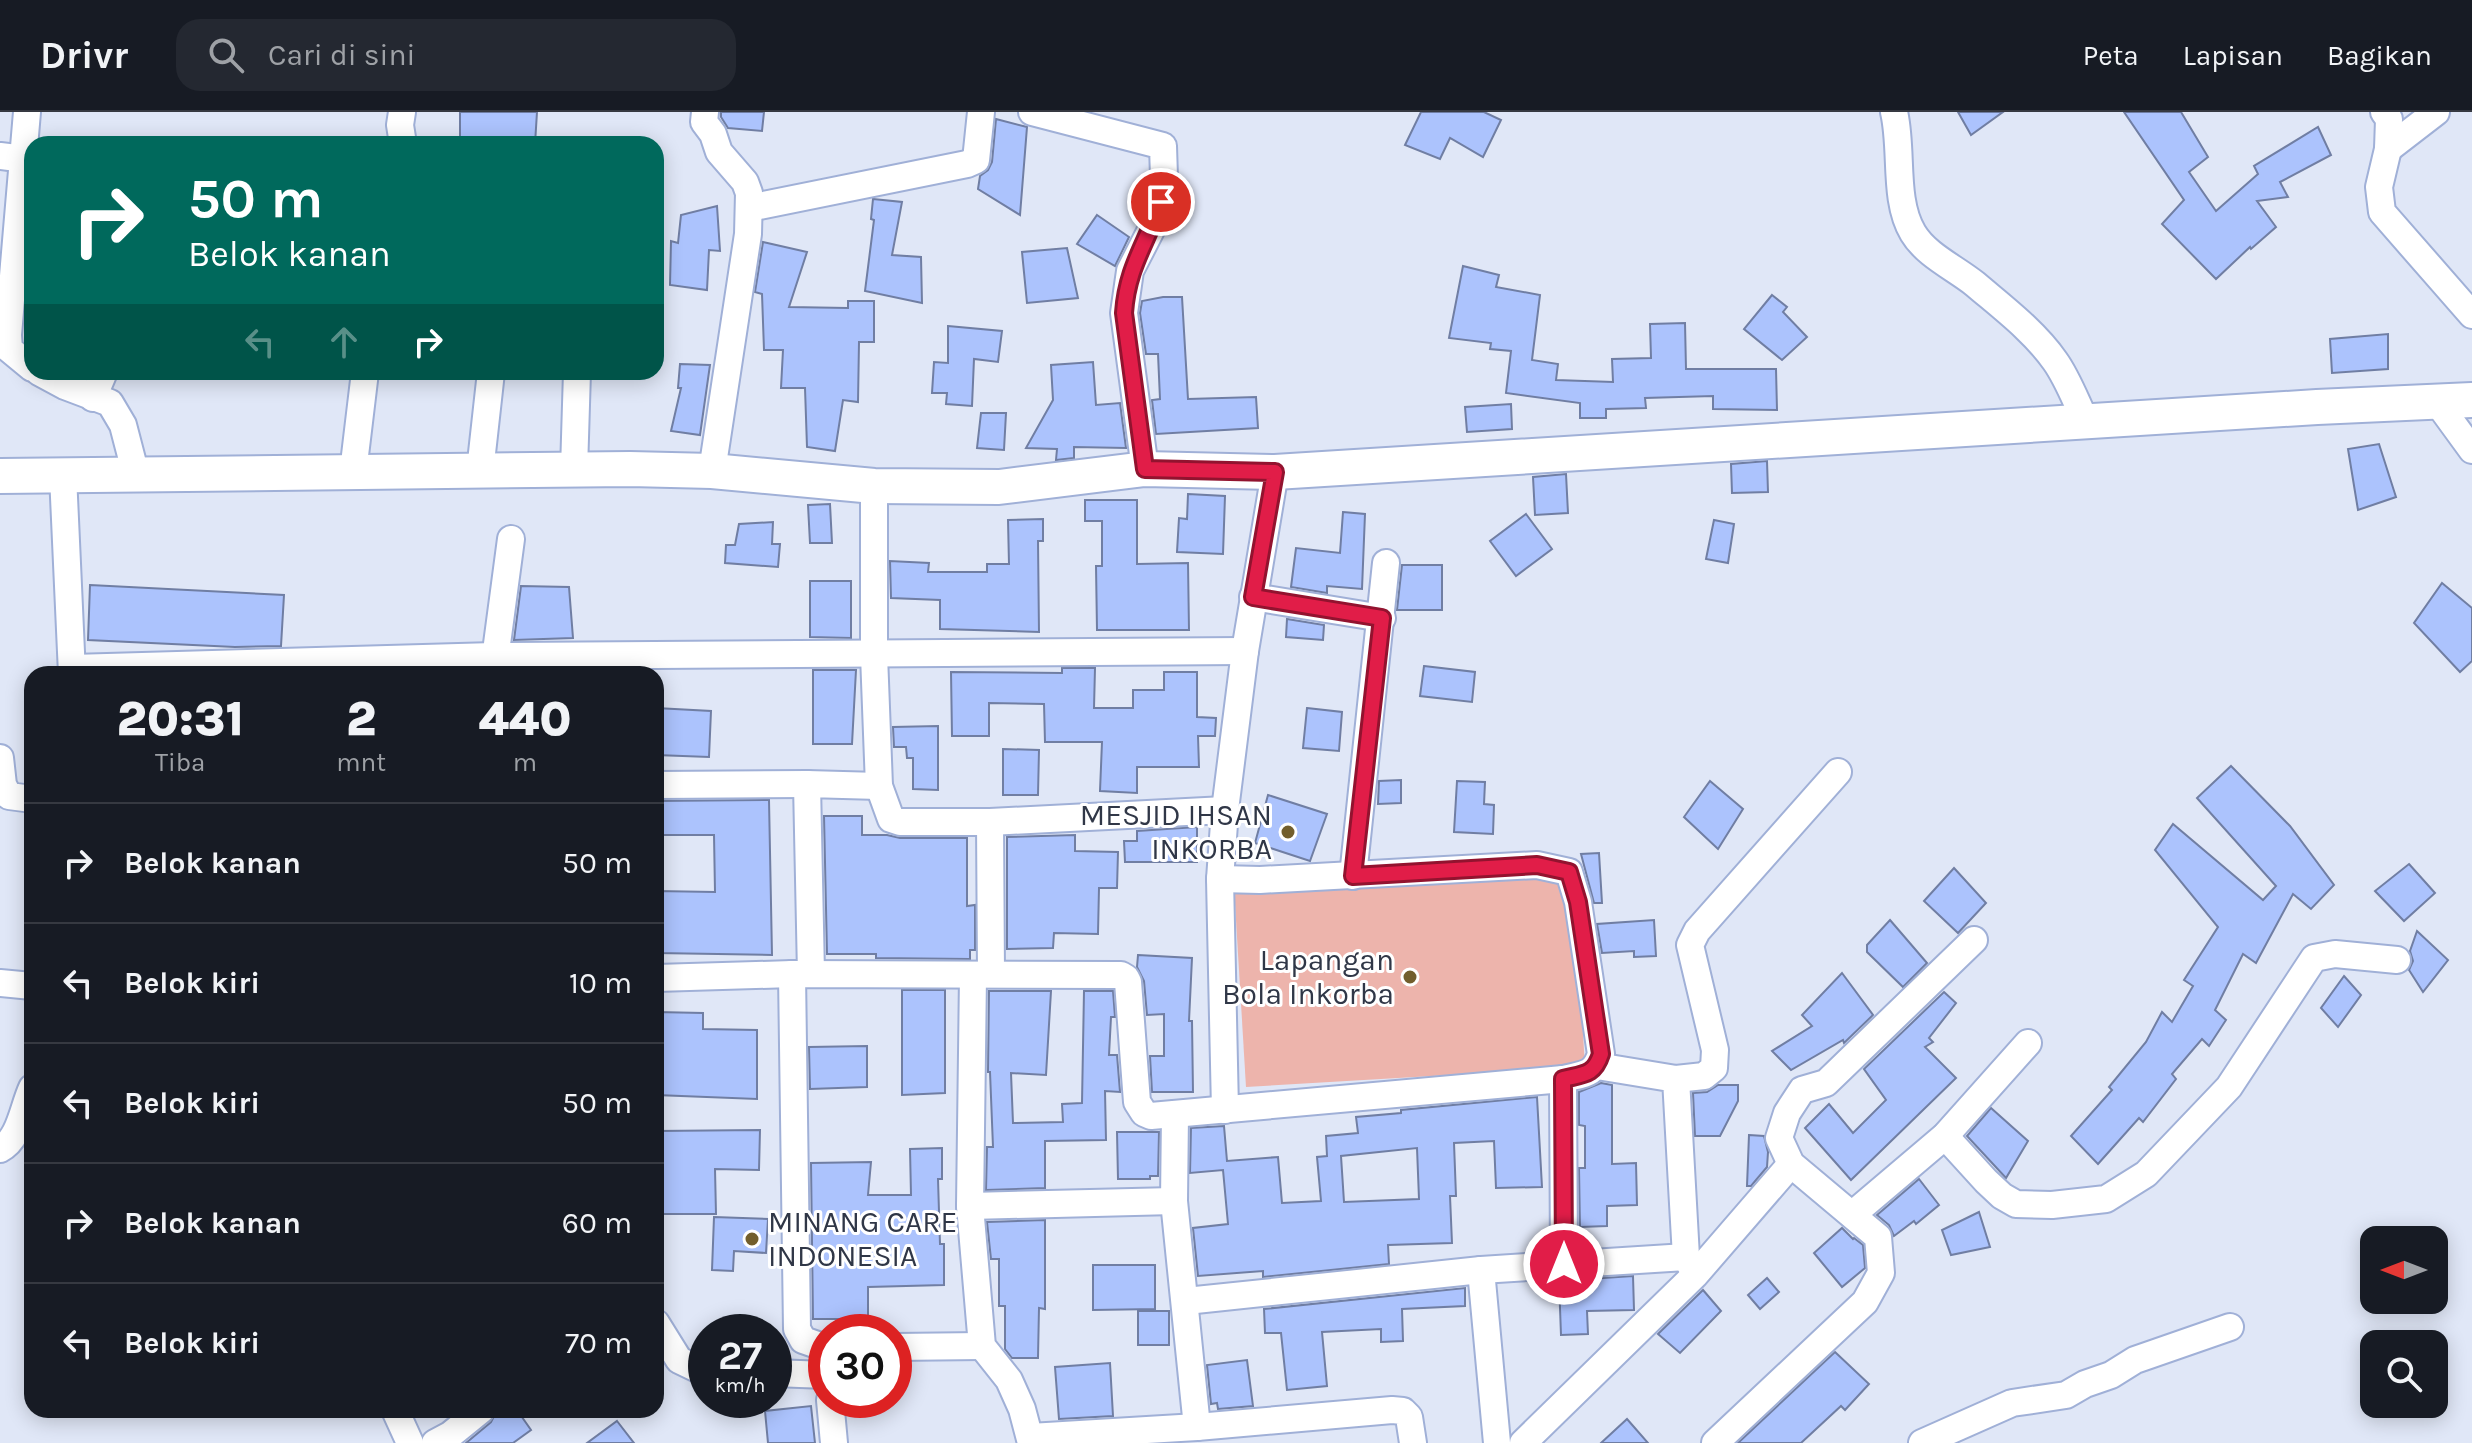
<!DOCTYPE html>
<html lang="id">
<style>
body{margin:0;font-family:Karla,sans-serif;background:#242831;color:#f1f3f6;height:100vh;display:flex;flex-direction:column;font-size:30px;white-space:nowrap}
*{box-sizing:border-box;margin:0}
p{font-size:26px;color:#9ea1a6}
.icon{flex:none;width:44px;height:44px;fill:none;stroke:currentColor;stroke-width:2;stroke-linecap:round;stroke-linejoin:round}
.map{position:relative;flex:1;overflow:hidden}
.panel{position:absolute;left:24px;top:554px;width:640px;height:752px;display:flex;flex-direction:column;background:#171b24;border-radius:24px;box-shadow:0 4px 20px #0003}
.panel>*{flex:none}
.hud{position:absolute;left:24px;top:24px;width:640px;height:244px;border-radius:24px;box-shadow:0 4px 20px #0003;background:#00695c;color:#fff;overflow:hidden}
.needle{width:52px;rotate:270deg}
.controls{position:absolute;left:2360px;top:1114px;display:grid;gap:16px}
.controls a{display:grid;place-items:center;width:88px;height:88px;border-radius:16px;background:#171b24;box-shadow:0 4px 20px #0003;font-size:40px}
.speed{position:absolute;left:688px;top:1202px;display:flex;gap:16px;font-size:40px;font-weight:700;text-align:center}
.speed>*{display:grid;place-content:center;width:104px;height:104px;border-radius:50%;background:#171b24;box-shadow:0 4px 20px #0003;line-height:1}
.speed small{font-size:20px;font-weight:400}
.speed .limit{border:12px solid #d22;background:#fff;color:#111}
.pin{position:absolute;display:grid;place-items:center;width:68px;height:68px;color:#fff;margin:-34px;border:4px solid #fff;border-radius:50%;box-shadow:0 2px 8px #0007}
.me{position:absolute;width:88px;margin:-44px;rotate:0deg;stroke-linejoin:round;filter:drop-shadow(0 0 6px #0008)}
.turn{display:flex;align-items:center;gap:28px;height:168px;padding:0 32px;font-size:36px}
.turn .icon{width:104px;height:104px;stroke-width:2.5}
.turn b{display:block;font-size:56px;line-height:68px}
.lanes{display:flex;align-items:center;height:76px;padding:0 32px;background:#0003;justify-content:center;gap:40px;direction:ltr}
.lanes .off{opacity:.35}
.eta{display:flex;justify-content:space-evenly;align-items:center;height:136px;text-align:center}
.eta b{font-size:48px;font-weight:800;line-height:56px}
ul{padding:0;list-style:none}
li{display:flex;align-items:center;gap:24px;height:120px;padding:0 32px;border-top:2px solid #363941}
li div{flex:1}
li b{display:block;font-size:30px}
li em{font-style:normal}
header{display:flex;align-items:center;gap:48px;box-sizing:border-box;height:112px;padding:0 40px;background:#171b24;border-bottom:2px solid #363941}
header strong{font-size:38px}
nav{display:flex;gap:44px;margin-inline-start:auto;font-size:28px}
.search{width:560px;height:72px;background:#242831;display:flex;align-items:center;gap:20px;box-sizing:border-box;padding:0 28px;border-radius:24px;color:#9ea1a6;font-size:30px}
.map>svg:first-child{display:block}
</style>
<header>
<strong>Drivr</strong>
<div class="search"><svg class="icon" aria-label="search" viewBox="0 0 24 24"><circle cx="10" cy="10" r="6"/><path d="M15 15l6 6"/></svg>Cari di sini</div>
<nav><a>Peta</a><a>Lapisan</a><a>Bagikan</a></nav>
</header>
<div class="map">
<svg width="2472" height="1331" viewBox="0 0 2472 1331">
<rect width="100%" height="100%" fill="#e0e7f7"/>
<polygon fill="#edb4ac" points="1573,754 1585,955 1246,975 1234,775"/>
<g fill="#acc3fd" stroke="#707ea3" stroke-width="2" fill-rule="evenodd">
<polygon points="460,0 537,0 535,32 460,32"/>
<polygon points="721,0 764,0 762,19 728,16 721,5"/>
<polygon points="1421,0 1484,0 1501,8 1483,45 1450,26 1440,47 1405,33"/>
<polygon points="1958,0 2003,0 1971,23"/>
<polygon points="2124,0 2181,0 2208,45 2189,60 2216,99 2258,62 2254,54 2318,15 2331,43 2280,70 2288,85 2257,89 2276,115 2251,137 2250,135 2216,167 2162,112 2184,88"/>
<polygon points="996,7 1027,15 1020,103 978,77 980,64 988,58 992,50"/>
<polygon points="873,87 902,90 892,143 921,145 922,191 865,179 874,108 871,107"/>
<polygon points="717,94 720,139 709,138 707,178 670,173 671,129 678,131 681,103"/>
<polygon points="1097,103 1129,125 1115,154 1077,132"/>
<polygon points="763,130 807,140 789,195 848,196 848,189 874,189 874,230 859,230 858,290 843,288 835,339 807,335 805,276 781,276 783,238 764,238 762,182 755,180"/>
<polygon points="1067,136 1078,186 1027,191 1022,140"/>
<polygon points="1463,154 1499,163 1496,175 1540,183 1532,248 1558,252 1556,268 1613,270 1612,247 1651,246 1650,212 1685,211 1686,257 1776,257 1777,298 1713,297 1713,284 1645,286 1646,296 1606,297 1606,306 1580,306 1580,291 1506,281 1511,239 1490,237 1491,231 1449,226"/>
<polygon points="1772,183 1787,195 1783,200 1807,225 1782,248 1744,217"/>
<polygon points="1163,185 1182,185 1188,287 1256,285 1258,316 1156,322 1152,288 1160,287 1158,242 1146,242 1140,201 1142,189"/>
<polygon points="948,214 1002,219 998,250 974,247 972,294 946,292 947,281 932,281 934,250 948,251"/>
<polygon points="2388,222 2388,257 2332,261 2330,227"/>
<polygon points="1093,250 1096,293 1120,291 1126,336 1074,335 1074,346 1056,348 1057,337 1026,336 1053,288 1051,253"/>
<polygon points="680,252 710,253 700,323 671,319 681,276 678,276"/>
<polygon points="1511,292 1512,317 1467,320 1465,295"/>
<polygon points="981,301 1006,301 1004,338 977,336"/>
<polygon points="2379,332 2396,385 2358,398 2348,337"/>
<polygon points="1767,349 1768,380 1732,381 1731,352"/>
<polygon points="1566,362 1568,401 1535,403 1533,365"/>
<polygon points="1188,382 1225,384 1223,442 1177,440 1179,406 1187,407"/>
<polygon points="1085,388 1137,388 1137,452 1188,451 1189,518 1097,518 1096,454 1102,454 1102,409 1085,409"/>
<polygon points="830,392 832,431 810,431 808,393"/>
<polygon points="1343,400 1365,402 1362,477 1327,474 1327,481 1291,475 1296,436 1340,441"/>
<polygon points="1526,402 1552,437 1516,464 1490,429"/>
<polygon points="1043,407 1043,429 1038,429 1039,520 940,517 940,488 891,486 890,449 929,451 928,460 987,460 987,452 1009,452 1008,408"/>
<polygon points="1714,408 1734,412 1728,451 1706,447"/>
<polygon points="773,410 772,432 780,432 778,455 725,451 726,433 735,433 739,412"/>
<polygon points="1402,453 1442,453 1442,498 1397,498"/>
<polygon points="810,469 851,469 851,526 810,525"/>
<polygon points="2442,471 2472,496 2472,549 2460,560 2414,511"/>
<polygon points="90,473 284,483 281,534 235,535 88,528"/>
<polygon points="521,474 569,475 573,526 514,528"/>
<polygon points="1287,507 1324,513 1323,528 1286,525"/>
<polygon points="1424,554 1475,560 1472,590 1420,584"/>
<polygon points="1062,556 1095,556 1094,596 1133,596 1133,578 1164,578 1164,560 1197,560 1197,605 1216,606 1215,624 1198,624 1199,655 1137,655 1137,681 1100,679 1102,630 1045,630 1044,592 989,591 989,624 952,624 951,560 1062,561"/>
<polygon points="813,558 856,558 852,632 813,632"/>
<polygon points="656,596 711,599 709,645 656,643"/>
<polygon points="1307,596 1342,600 1339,639 1303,636"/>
<polygon points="938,614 938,678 913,677 913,646 907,646 906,635 894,635 893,615"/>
<polygon points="1003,637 1039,638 1038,683 1003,683"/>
<polygon points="2231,654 2290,714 2334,773 2311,797 2293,782 2256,851 2243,842 2215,898 2226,908 2209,934 2202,927 2172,962 2176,967 2143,1010 2139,1006 2098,1052 2071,1024 2112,978 2109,975 2146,930 2162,900 2172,910 2193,874 2184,868 2218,815 2155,738 2173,712 2263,788 2276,774 2197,686"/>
<polygon points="1401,668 1401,691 1378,692 1379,669"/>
<polygon points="1457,669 1485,670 1484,692 1494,693 1493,722 1454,720"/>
<polygon points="1710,669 1743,697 1718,737 1684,705"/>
<polygon points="1268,683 1327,702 1310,749 1255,731"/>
<polygon points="769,688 772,843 656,841 656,779 715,780 714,723 656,723 656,689"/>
<polygon points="824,704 862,704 862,723 887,723 900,726 967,726 967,794 975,793 975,838 970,838 970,847 876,846 876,842 827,842"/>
<polygon points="1197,715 1197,750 1125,750 1124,729 1137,729 1137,719"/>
<polygon points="1075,723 1075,739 1118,740 1117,776 1099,776 1098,822 1054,821 1053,836 1007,837 1007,725"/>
<polygon points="1599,741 1602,791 1594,791 1581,742"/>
<polygon points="2409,752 2435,781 2404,809 2375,779"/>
<polygon points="1954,756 1986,791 1958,821 1924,789"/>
<polygon points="1654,808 1656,844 1634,845 1634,839 1602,841 1597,812"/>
<polygon points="1890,808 1927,851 1903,875 1867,840 1867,833"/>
<polygon points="2417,819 2448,848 2423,880 2409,858 2413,849 2410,839"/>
<polygon points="1138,843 1192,846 1189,909 1192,909 1193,980 1152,980 1150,944 1164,944 1164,902 1147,903 1144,869 1137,855"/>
<polygon points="1842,861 1873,903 1844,931 1843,928 1791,958 1772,939 1812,914 1802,903"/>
<polygon points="2344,864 2361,883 2338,915 2321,896"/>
<polygon points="902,878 945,878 945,981 902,983"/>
<polygon points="989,879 1051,879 1046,963 1011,961 1013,1011 1063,1010 1062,992 1082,991 1084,879 1113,879 1115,905 1111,905 1109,943 1117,943 1120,980 1105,979 1106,1028 1045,1029 1045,1076 986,1078 987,1035 993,1035 990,960 988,960"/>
<polygon points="1944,880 1956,891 1929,926 1933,930 1925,935 1956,966 1851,1068 1805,1016 1829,992 1853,1021 1886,988 1864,957"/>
<polygon points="656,900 703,901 703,917 757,918 757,987 656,983"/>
<polygon points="867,934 867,975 810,977 809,935"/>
<polygon points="1601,971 1612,973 1612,1052 1636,1051 1637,1093 1607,1094 1607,1114 1580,1115 1579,1056 1585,1056 1585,1014 1579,1013 1579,980"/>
<polygon points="1718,973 1738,973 1738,989 1720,1024 1695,1024 1693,981 1707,980"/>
<path d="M1537,985l5,90 -46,1 -2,-47 -40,2 2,53h-6l2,47 -64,2 1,19 -126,13v-6l-65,5 -5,-48 35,-4 -5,-54 -33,3 1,-45 33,-2 3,35 51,-4 4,46 39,-2 -4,-44 10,-1 -1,-20 32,-3 -2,-16 45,-4v-3zM1417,1036l2,51 -75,3 -3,-46z"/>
<polygon points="1991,996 2028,1029 2006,1066 1967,1024"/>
<polygon points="760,1018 759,1058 715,1057 716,1102 656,1102 656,1019"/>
<polygon points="1117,1020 1159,1020 1158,1064 1150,1064 1150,1067 1118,1067"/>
<polygon points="1749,1023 1764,1024 1768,1040 1767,1055 1751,1074 1747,1074"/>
<polygon points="942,1036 942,1067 938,1067 940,1132 944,1132 944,1173 868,1175 868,1207 813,1207 811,1051 871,1050 868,1083 911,1083 910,1037"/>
<polygon points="1919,1067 1939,1093 1916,1112 1914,1109 1894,1124 1889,1113 1877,1103"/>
<polygon points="1979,1100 1990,1135 1951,1143 1942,1118"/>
<polygon points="714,1105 768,1107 766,1141 734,1139 733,1159 712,1158"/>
<polygon points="1045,1108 1045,1197 1039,1196 1038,1246 1012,1246 1005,1237 1005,1194 999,1194 999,1147 991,1147 987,1110"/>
<polygon points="1842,1116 1853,1127 1854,1126 1863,1133 1865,1156 1842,1175 1814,1141"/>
<polygon points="1093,1153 1155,1153 1155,1197 1093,1198"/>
<polygon points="1633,1164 1634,1198 1587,1199 1588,1222 1561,1223 1559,1169"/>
<polygon points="1767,1166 1779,1180 1760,1197 1748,1183"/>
<polygon points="1465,1176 1465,1194 1402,1197 1403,1229 1381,1230 1381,1217 1322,1220 1327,1274 1287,1278 1281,1221 1265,1221 1264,1197"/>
<polygon points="1703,1178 1721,1199 1680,1241 1658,1222"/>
<rect x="1138" y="1199" width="31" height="34"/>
<polygon points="1835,1240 1869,1272 1845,1298 1841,1294 1801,1331 1738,1331"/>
<polygon points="1247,1248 1253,1294 1218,1297 1217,1291 1211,1292 1207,1253"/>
<polygon points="1110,1251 1113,1304 1059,1307 1055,1255"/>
<polygon points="811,1294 815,1331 768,1331 765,1299"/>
<polygon points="497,1298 517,1298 531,1318 513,1331 466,1331 491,1310"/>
<polygon points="1627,1307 1648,1331 1601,1331"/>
<polygon points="617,1309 634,1331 587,1331"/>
</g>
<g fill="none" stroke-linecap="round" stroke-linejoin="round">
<g stroke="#a0b0d7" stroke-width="30">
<g id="minor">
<polyline points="27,0 8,223 9,237 32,256"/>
<polyline points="402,0 400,13 403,32"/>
<polyline points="705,0 704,10 713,22 719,40 745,70 749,81 748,122 712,359"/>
<polyline points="1032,0 1163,34 1164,65 1161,90 1151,118 1130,159 1124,201 1145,357"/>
<path d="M1894,0c9,38 -1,88 19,121 13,22 42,35 62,51 27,23 59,47 80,77 13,18 21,41 31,61"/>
<polyline points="2384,0 2389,7 2388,37 2379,75 2382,100 2472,203"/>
<polyline points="2388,37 2436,0"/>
<polyline points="0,44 25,47"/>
<polyline points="749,96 967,52 976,48 981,0"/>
<polyline points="39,260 65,274 110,291 123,313 136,363"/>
<polyline points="93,286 104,260"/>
<polyline points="2437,290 2472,338"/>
<polyline points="574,358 577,260"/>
<polyline points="480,359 491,260"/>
<polyline points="353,360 365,260"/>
<polyline points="63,363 72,562"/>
<polyline points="874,374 874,543 879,674 891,707 900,710 990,710 1225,698"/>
<polyline points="1253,485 1382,506"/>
<polyline points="72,556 494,544 1245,539"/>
<polyline points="493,562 511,427"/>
<polyline points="0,646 3,673 9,684 32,687"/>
<polyline points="656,673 807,672"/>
<polyline points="990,710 991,862"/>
<polyline points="1353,764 1386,451"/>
<polyline points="792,862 797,1217 803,1228 826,1236"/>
<polyline points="811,862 807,672 879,674"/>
<polyline points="973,864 970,1094 982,1234 1009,1268 1022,1297 1031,1331"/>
<path d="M656,866l136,-4 329,1 5,3 2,4 9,120 7,11 7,3 412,-37c20,-5 31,-3 38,-25l-23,-152 -9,-30 -32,-7 -277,15 -40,-1"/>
<polyline points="0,871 32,874"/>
<polyline points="1597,954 1676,967 1686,1145 1694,1160"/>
<polyline points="1563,967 1564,1152"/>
<polyline points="1676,967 1704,964 1714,956 1715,938 1690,833 1697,819 1838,660"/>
<polyline points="1225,998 1220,767 1225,698 1245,539 1275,360"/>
<polyline points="1175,1002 1174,1089 1197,1315"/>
<polyline points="1945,1024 1986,1069 2002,1084 2016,1092 2052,1093 2106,1087 2146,1062 2229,975 2314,846 2335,842 2397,848"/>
<path d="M0,1037c20,-10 23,-42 32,-61"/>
<polyline points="970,1094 1174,1089"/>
<polyline points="1853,1102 1945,1024 2028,931"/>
<polyline points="1481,1158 1497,1331"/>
<polyline points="1186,1189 1481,1158 1686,1145"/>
<polyline points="656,1211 679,1248 706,1261"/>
<polyline points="894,1235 982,1234"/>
<polyline points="774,1261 826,1263"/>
<polyline points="830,1288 834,1331"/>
<polyline points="395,1298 410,1331"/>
<polyline points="1030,1325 1197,1315 1392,1298 1403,1299 1409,1305 1413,1331"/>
<polyline points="435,1331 450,1323 481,1298"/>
<polyline points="1523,1331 1695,1163 1791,1052"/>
<polyline points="1715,1331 1865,1190 1881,1161 1878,1125 1791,1052 1779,1026 1787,1001 1802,978 1826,971 1974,828"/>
<polyline points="1922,1331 2012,1291 2066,1283 2085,1272 2111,1263 2135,1248 2230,1215"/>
</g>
</g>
<g stroke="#a0b0d7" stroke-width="38">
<polyline id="tertiary" points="0,364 630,357 712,359 874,374 999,375 1145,357 1275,360 2317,295 2472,288"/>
</g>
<use href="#minor" stroke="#fff" stroke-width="26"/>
<use href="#tertiary" stroke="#fff" stroke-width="34"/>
</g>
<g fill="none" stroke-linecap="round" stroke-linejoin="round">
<g stroke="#92132f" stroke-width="20">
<path id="route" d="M1161,90c-15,42 -34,66 -37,111l21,156 130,3 -22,125 129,21 -29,258 184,-11 32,7 9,30 23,152c-7,22 -18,20 -38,25l1,185"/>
</g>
<use href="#route" stroke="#e11d48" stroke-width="14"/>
</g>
<g fill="#725e2d" stroke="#fff" stroke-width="3">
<circle cx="1288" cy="720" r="8"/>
<circle cx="1410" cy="865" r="8"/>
<circle cx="752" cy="1127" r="8"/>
</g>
<g text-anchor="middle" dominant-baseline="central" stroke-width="6" stroke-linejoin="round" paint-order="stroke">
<g font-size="30" fill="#303747" stroke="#fff" text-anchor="end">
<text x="1272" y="703">MESJID IHSAN<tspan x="1272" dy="34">INKORBA</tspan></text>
<text x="1394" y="848">Lapangan<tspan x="1394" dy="34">Bola Inkorba</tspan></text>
<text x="768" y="1110" text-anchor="start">MINANG CARE<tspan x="768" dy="34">INDONESIA</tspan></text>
</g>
</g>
</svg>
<div class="controls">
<a><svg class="needle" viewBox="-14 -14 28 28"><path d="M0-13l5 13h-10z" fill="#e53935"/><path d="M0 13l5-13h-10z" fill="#9ea1a6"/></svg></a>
<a><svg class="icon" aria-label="search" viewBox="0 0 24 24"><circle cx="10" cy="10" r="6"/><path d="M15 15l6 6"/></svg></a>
</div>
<div class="speed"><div>27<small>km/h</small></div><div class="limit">30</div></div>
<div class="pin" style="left:1161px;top:90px;background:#d93025"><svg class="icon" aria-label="arrive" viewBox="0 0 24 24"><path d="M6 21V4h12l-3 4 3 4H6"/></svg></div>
<svg class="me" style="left:1564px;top:1152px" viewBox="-20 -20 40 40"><circle r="17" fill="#e11d48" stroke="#fff" stroke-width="3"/><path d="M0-11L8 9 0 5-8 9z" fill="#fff"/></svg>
<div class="hud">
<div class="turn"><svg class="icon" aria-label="right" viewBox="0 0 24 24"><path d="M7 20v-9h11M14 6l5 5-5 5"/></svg><div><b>50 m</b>Belok kanan</div></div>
<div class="lanes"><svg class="icon off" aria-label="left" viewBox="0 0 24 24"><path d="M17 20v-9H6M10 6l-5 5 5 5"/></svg><svg class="icon off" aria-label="ahead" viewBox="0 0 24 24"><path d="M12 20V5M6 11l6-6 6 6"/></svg><svg class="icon" aria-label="right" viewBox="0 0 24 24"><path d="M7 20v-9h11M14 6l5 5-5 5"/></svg></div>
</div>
<section class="panel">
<div class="eta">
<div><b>20:31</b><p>Tiba</p></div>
<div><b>2</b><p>mnt</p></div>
<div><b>440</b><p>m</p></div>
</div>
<ul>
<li><svg class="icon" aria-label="right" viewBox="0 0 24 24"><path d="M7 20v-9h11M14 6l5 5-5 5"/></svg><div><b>Belok kanan</b></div><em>50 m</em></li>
<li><svg class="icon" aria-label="left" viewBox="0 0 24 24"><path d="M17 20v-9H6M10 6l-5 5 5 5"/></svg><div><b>Belok kiri</b></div><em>10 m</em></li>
<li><svg class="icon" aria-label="left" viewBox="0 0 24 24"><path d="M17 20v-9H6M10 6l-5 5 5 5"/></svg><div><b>Belok kiri</b></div><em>50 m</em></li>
<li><svg class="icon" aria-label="right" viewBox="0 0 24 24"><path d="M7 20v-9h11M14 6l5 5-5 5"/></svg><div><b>Belok kanan</b></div><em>60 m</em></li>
<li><svg class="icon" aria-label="left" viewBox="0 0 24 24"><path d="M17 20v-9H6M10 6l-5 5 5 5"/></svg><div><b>Belok kiri</b></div><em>70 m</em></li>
</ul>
</section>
</div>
